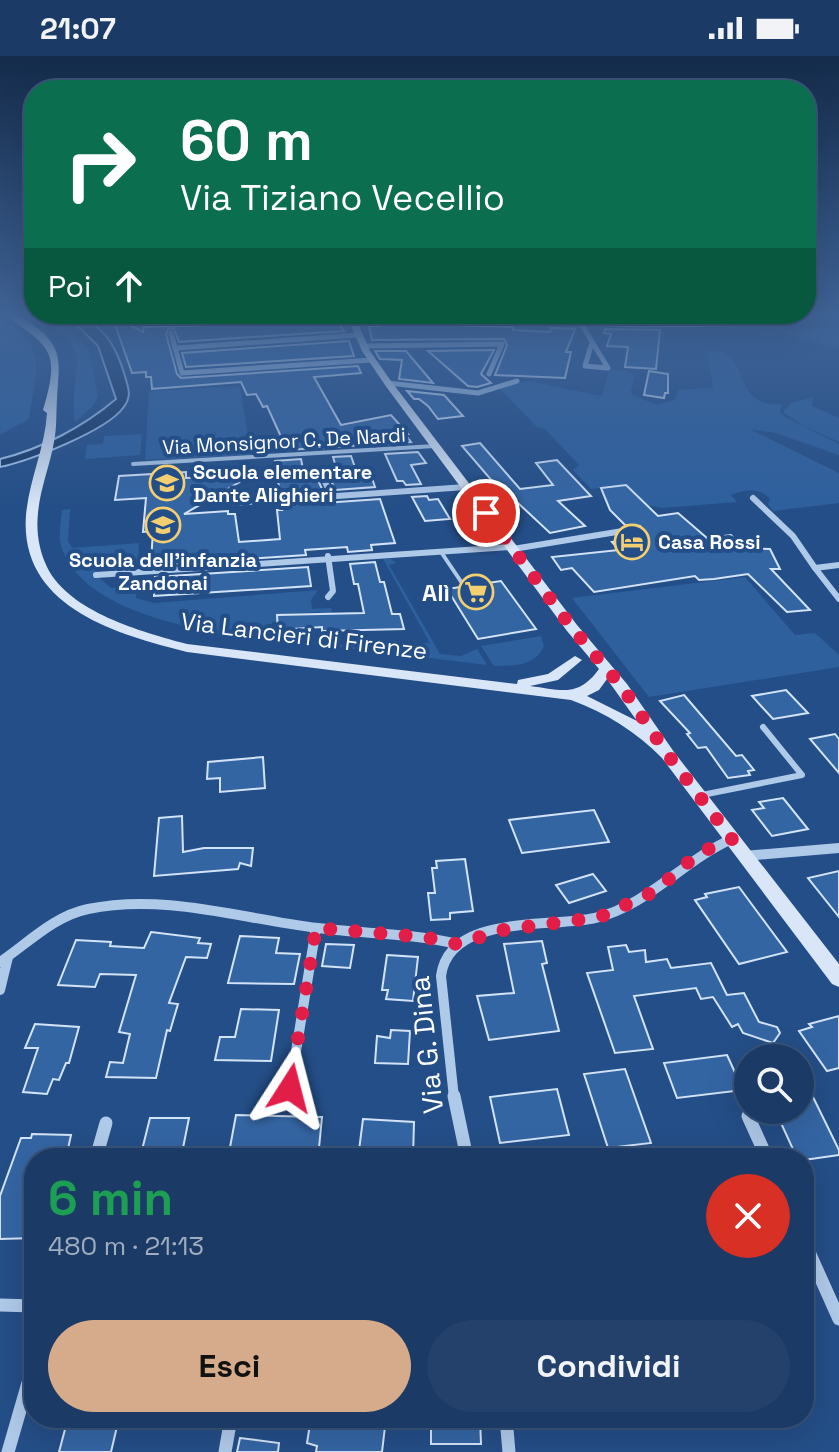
<!DOCTYPE html>
<html lang="it">
<meta charset="utf-8">
<style>
body{margin:0;font-family:"Space Grotesk",sans-serif;background:#24416b;color:#f1f3f6;height:100vh;display:flex;flex-direction:column;font-size:30px;white-space:nowrap}
*{box-sizing:border-box;margin:0}
p{font-size:26px;color:#a0adbf}
.icon{flex:none;width:44px;height:44px;fill:none;stroke:currentColor;stroke-width:2;stroke-linecap:round;stroke-linejoin:round}
.map{position:relative;flex:1;overflow:hidden}
.sheet{position:absolute;left:24px;top:1092px;width:790px;height:280px;display:flex;flex-direction:column;background:#1b3a65;border-radius:32px;box-shadow:0 8px 32px #0002,0 0 0 2px #395479}
.sheet>*{flex:none}
.hud{position:absolute;left:24px;top:24px;width:792px;height:244px;border-radius:32px;box-shadow:0 8px 32px #0002,0 0 0 2px #395479;background:#0b6e4f;color:#fff;overflow:hidden}
.buttons{position:absolute;left:734px;top:988px;display:grid;gap:16px}
.buttons a{display:grid;place-items:center;width:80px;height:80px;border-radius:50%;background:#1b3a65;box-shadow:0 8px 32px #0002,0 0 0 2px #395479;font-size:40px}
.pin{position:absolute;display:grid;place-items:center;width:68px;height:68px;color:#fff;margin:-34px;border:4px solid #fff;border-radius:50%;box-shadow:0 2px 8px #0007}
.me{position:absolute;width:88px;margin:-44px;rotate:9deg;stroke-linejoin:round;filter:drop-shadow(0 0 6px #0008)}
.turn{display:flex;align-items:center;gap:28px;height:168px;padding:0 24px;font-size:36px}
.turn .icon{width:104px;height:104px;stroke-width:2.5}
.turn b{display:block;font-size:56px;line-height:68px}
.then{display:flex;align-items:center;height:76px;padding:0 24px;background:#0003;gap:16px;font-size:30px}
.round{display:grid;place-items:center;flex:none;width:84px;height:84px;border-radius:42px;background:#24416b}
.overview{display:flex;align-items:center;justify-content:space-between;height:136px;padding:0 24px}
h1{font-size:48px;font-weight:700;line-height:60px;color:#1e9e55}
.button{display:flex;gap:16px;margin-top:auto;padding:16px 24px}
.button a{flex:1;height:92px;border-radius:48px;background:#d6ab8b;color:#111;font-size:32px;font-weight:700;line-height:92px;text-align:center}
.button a+a{background:#24416b;color:#f1f3f6}
.status{display:flex;justify-content:space-between;align-items:center;height:56px;padding:0 40px;background:#1b3a65;direction:ltr}
.status svg{height:22px;fill:currentColor}
.map>svg:first-child{display:block}
</style>
<div class="status"><b>21:07</b><svg viewBox="0 0 49 12"><path d="M0 12V9h3v3zM5 12V6h3v6zM10 12V3h3v9zM15 12V0h3v12zM26 1h20v11H26zM47 4h2v5h-2z"/></svg></div>
<div class="map">
<svg width="839" height="1396" viewBox="0 0 839 1396">
<rect width="100%" height="100%" fill="#244e87"/>
<g fill="#2e609e">
<path d="M33,258l39,19 17,18 9,45 -5,10 -18,16c-7,-56 25,-71 -42,-108z"/>
<path d="M0,263c50,26 36,54 29,100l-29,16z"/>
<polygon points="839,272 839,292 770,274"/>
<path d="M710,295c42,-2 20,58 72,53l-2,8 5,5 54,27v11l-63,-22 -27,-4 90,44v30l-66,8 -5,-7 2,-5c-11,-13 -28,-9 -39,-4l6,7 -75,6 -16,-3 -19,-20 -36,4 -18,-19 6,-5 -35,-37 -7,-1 -38,-39 29,-7 74,15 7,-26h14l12,5 -4,16 2,4 24,10 17,-5 5,-10 34,-3 -6,-33z"/>
<polygon points="240,330 251,399 145,404 149,335"/>
<polygon points="813,341 812,350 839,362 839,386 802,369 783,356 791,347"/>
<polygon points="142,378 140,399 85,403 87,389 103,388 104,380"/>
<path d="M70,453l-2,32 4,7 67,-5 -1,20 -39,3 -2,3v7l14,12 25,-2v12l18,5 164,-13 -7,10 1,9 19,-1 2,7 -12,1 -1,-4 -43,3 1,6 -6,1v9h-6l1,10c-59,-9 -192,-27 -207,-100 -1,-10 1,-22 2,-31z"/>
<polygon points="383,503 391,503 396,507 389,509 440,598 461,600 477,593 487,609 322,589 430,587"/>
<polygon points="745,521 795,579 815,577 839,599 839,611 649,641 572,542"/>
<path d="M541,580l3,10c-9,20 -30,20 -50,20l-13,-20z"/>
</g>
<path fill="#193a67" stroke="#a3c3ea" stroke-width="2" d="M54,258c41,0 59,23 70,59 4,14 9,23 -1,35 -17,23 -94,53 -123,59v-8c41,-10 83,-32 116,-60l-18,-53 -20,-20z"/>
<g fill="#3465a3" stroke="#d3e3f7" stroke-width="2">
<polygon points="112,260 143,276 144,271 338,266 344,275 179,286 174,273 169,272 166,278 177,318 181,322 358,310 361,317 314,321 341,369 391,359 408,378 405,378 411,386 287,394 267,350 263,351 256,338 247,339 241,326 152,333 151,321 146,321 146,316 132,317"/>
<polygon points="380,267 513,271 513,274 550,276 551,272 575,273 566,296 571,296 565,322 495,319 507,289 504,283 372,284 369,270 380,270"/>
<polygon points="605,273 660,274 656,313 625,311 628,291 607,290 611,278 604,277"/>
<polygon points="349,285 354,300 186,311 182,297"/>
<polygon points="494,294 481,318 491,327 477,331 468,330 428,295"/>
<polygon points="375,295 406,295 433,327 399,323 402,304 380,303"/>
<polygon points="649,315 668,318 668,337 665,337 664,342 644,339"/>
<polygon points="407,335 444,339 463,360 438,363 428,350 419,343 414,343"/>
<polygon points="480,387 520,433 553,429 536,407 557,404 591,440 558,445 585,470 550,477 518,447 512,448 462,390"/>
<polygon points="418,396 426,407 411,409 421,428 406,429 403,425 397,425 385,398"/>
<polygon points="351,400 358,420 371,419 375,431 335,434 330,422 339,421 333,401"/>
<polygon points="301,403 305,423 317,422 323,435 280,438 275,405"/>
<polygon points="186,416 186,422 252,419 184,458 228,455 228,458 235,458 239,486 280,483 277,454 282,454 281,450 380,443 395,487 371,489 372,494 348,496 347,491 305,494 306,499 157,509 157,505 151,506 153,475 143,476 146,442 115,444 119,420"/>
<polygon points="626,429 658,460 678,457 707,482 731,479 742,492 770,493 780,513 771,513 810,554 787,556 748,518 714,523 699,524 695,520 594,536 572,512 561,514 552,501 619,494 612,486 638,482 635,479 640,476 640,470 625,469 610,454 601,432"/>
<polygon points="427,440 429,444 438,443 450,463 425,465 412,441"/>
<polygon points="375,506 380,526 384,526 392,558 400,558 404,573 322,575 322,571 278,574 277,559 364,557 358,528 354,528 350,508"/>
<polygon points="308,511 311,530 154,540 155,521"/>
<polygon points="501,525 536,573 478,583 447,533"/>
<polygon points="786,634 808,657 773,663 752,640"/>
<polygon points="684,639 736,700 742,699 754,714 748,715 750,719 728,722 706,691 698,692 687,678 690,677 660,645"/>
<polygon points="835,678 839,683 839,717 810,683"/>
<polygon points="263,701 265,732 220,736 220,722 207,723 208,706"/>
<polygon points="783,742 808,773 772,780 752,754 764,752 759,746"/>
<polygon points="594,754 609,786 522,797 509,764"/>
<polygon points="182,760 183,796 204,792 253,792 251,810 240,807 238,813 154,820 159,762"/>
<polygon points="465,803 473,855 450,857 450,863 431,864 428,837 435,837 432,812 437,812 436,805"/>
<polygon points="839,815 839,861 808,822"/>
<polygon points="593,818 606,835 569,847 556,829"/>
<polygon points="739,831 787,896 739,908 695,844 707,841 705,838"/>
<polygon points="151,876 200,882 198,887 211,888 207,902 186,901 169,947 178,948 170,975 167,974 156,1022 106,1021 110,1006 123,1007 130,978 119,976 136,919 100,918 95,931 58,929 76,884 111,886 110,890 144,892"/>
<polygon points="240,880 279,882 276,897 300,898 294,928 228,927"/>
<polygon points="542,885 547,907 542,908 559,975 489,984 477,940 514,937 504,888"/>
<polygon points="326,888 354,889 350,912 322,910"/>
<polygon points="626,889 629,896 645,894 646,906 667,903 671,912 711,907 727,939 744,937 759,966 777,971 780,977 773,987 743,977 738,968 732,971 713,941 701,943 696,932 634,940 653,993 615,997 587,917 613,914 608,891"/>
<polygon points="387,899 418,901 413,945 386,943 388,934 382,934"/>
<polygon points="241,953 279,954 271,1005 215,1004 220,981 235,981"/>
<polygon points="839,960 839,1012 827,1015 799,975 812,971 809,968"/>
<polygon points="35,968 79,971 69,1007 66,1007 59,1024 53,1023 47,1038 23,1036 38,992 25,992"/>
<polygon points="391,974 410,975 408,1008 375,1007 377,980 390,982"/>
<polygon points="727,999 743,1034 677,1042 664,1007"/>
<polygon points="625,1013 651,1087 608,1092 584,1018"/>
<polygon points="557,1033 569,1079 500,1087 490,1041"/>
<polygon points="812,1039 839,1094 839,1099 804,1104 797,1102 775,1054 800,1054 800,1040"/>
<polygon points="236,1059 322,1061 318,1102 228,1102"/>
<polygon points="150,1062 189,1062 181,1102 140,1102"/>
<polygon points="363,1063 414,1066 413,1102 358,1102"/>
<polygon points="32,1078 71,1079 66,1102 34,1102 34,1182 0,1183 0,1140 21,1082 31,1082"/>
<polygon points="68,1362 119,1362 111,1396 59,1396"/>
<polygon points="311,1362 386,1362 382,1396 316,1396 317,1390 307,1387"/>
<polygon points="431,1362 480,1362 481,1388 431,1388"/>
<polygon points="240,1382 279,1387 278,1396 237,1396"/>
</g>
<g fill="none" stroke-linecap="round" stroke-linejoin="round">
<g stroke="#afc9e9" stroke-width="4">
<polyline points="133,408 435,390"/>
<polyline points="441,496 462,527"/>
</g>
<polyline stroke="#afc9e9" stroke-width="6" points="702,739 802,719 763,671"/>
<g stroke="#afc9e9" stroke-width="5">
<polyline points="125,258 137,265 148,266 351,260"/>
<polyline points="725,258 732,268"/>
<polyline points="351,261 644,269 732,268"/>
<polyline points="580,266 608,312 585,310 592,286"/>
<polyline points="171,277 182,317 372,304"/>
<polyline points="364,290 502,288 489,318"/>
<polyline points="177,292 359,279"/>
<polyline points="388,327 478,337 517,325"/>
</g>
<g stroke="#afc9e9" stroke-width="6">
<polyline points="320,415 332,441"/>
<polyline points="753,442 793,480 815,512"/>
<polyline points="235,447 466,431"/>
<polyline points="513,493 635,473"/>
<polyline points="328,500 333,535 328,541"/>
<polyline points="839,509 815,512 839,543"/>
<polyline points="96,519 511,491"/>
</g>
<g stroke="#afc9e9" stroke-width="10">
<polyline points="744,800 839,792"/>
<path d="M0,906c28,-19 54,-46 88,-53 77,-16 154,10 230,19 47,6 93,5 139,16"/>
<polyline points="0,934 8,901"/>
<polyline points="290,1032 316,872"/>
<path d="M454,1042l-13,-122c8,-62 108,-48 154,-58 52,-12 89,-58 137,-79"/>
</g>
<g stroke="#afc9e9" stroke-width="13">
<polyline points="454,1040 467,1102"/>
<polyline points="748,1060 767,1102"/>
<polyline points="96,1102 106,1067"/>
<polyline points="804,1185 839,1263"/>
<polyline points="0,1249 34,1250"/>
<polyline points="506,1362 509,1396"/>
<polyline points="8,1396 34,1306"/>
<polyline points="225,1396 231,1362"/>
</g>
<path fill="#d9e6f7" fill-rule="evenodd" d="M4,258c13,0 22,6 33,14 29,22 21,41 20,71 -1,15 0,28 -3,43 -4,23 -14,47 -16,71 -2,19 1,37 9,54 22,45 95,65 140,77l330,40 1,-4 30,-6 27,-18 7,4 -24,20 -28,6c31,4 48,12 69,-17l-32,-38 -182,-246 -23,-34 -16,-37h8l16,37 21,30 186,244 50,59 47,68 165,212v23l-7,-3 -170,-226c-26,-26 -55,-45 -91,-58l-384,-48c-71,-18 -168,-45 -161,-137 3,-35 19,-67 21,-102l-4,-3c18,-61 7,-62 -39,-96zM607,623l30,42 -50,-25 12,-6z"/>
</g>
<linearGradient id="sky" x2="0" y2="1"><stop stop-color="#142b4a"/><stop offset="0.57" stop-color="#3f6396"/><stop offset="1" stop-color="#3f6396" stop-opacity="0"/></linearGradient>
<rect width="839" height="454" fill="url(#sky)"/>
<g fill="none" stroke-linecap="round" stroke-linejoin="round">
<polyline stroke="#e11d48" stroke-width="14" stroke-dasharray="0 25.2" points="290,1032 316,872 424,881 457,888 503,874 600,861 655,835 699,797 732,783 668,699 622,631 572,572 486,457"/>
</g>
<defs>
<g id="school-ring" transform="scale(1.8)"><circle r="9.5" fill="#244e87" stroke="#f3cf72" stroke-width="1.5"/><path d="M0-5L7-2L0 1L-7-2ZM-4 1L0 2.5L4 1V4Q0 6-4 4Z" fill="#f3cf72"/></g>
<g id="hotel-ring" transform="scale(1.8)"><circle r="9.5" fill="#244e87" stroke="#f3cf72" stroke-width="1.5"/><path d="M-6-4.5h1.5V1H6V5H4.5V3h-9V5H-6ZM-4 0a1.8 1.8 0 1 1 3.6 0ZM.5 0V-2.5h3Q6-2.5 6 0Z" fill="#f3cf72"/></g>
<g id="supermarket-ring" transform="scale(1.8)"><circle r="9.5" fill="#244e87" stroke="#f3cf72" stroke-width="1.5"/><path d="M-6-5.5h2.5l.6 2H6L4.5 2H-2.5L-4.4-4H-6ZM-1.5 3.2a1.3 1.3 0 1 0 .1 0ZM3 3.2a1.3 1.3 0 1 0 .1 0Z" fill="#f3cf72"/></g>
</defs>
<g fill-rule="evenodd">
<use href="#school-ring" x="167" y="427"/>
<use href="#school-ring" x="163" y="469"/>
<use href="#hotel-ring" x="632" y="486"/>
<use href="#supermarket-ring" x="476" y="536"/>
</g>
<g text-anchor="middle" dominant-baseline="central" stroke-width="8" stroke-linejoin="round" paint-order="stroke">
<g font-size="20" fill="#fff" stroke="#244e87">
<text transform="translate(284 385) rotate(-3)">Via Monsignor C. De Nardi</text>
</g>
<g font-size="20" font-weight="bold" fill="#fff" stroke="#244e87" text-anchor="start">
<text x="193" y="416">Scuola elementare<tspan x="193" dy="23">Dante Alighieri</tspan></text>
<text x="658" y="486">Casa Rossi</text>
<text x="163" y="504" text-anchor="middle">Scuola dell'infanzia<tspan x="163" dy="23">Zandonai</tspan></text>
</g>
<g font-size="24" font-weight="bold" fill="#fff" stroke="#244e87" text-anchor="end">
<text x="450" y="536">Alì</text>
</g>
<g font-size="24" fill="#fff" stroke="#244e87">
<text transform="translate(304 580) rotate(7)">Via Lancieri di Firenze</text>
</g>
<g font-size="28" fill="#fff" stroke="#244e87">
<text transform="translate(426 989) rotate(-96)">Via G. Dina</text>
</g>
</g>
</svg>
<div class="buttons">
<a><svg class="icon" aria-label="search" viewBox="0 0 24 24"><circle cx="10" cy="10" r="6"/><path d="M15 15l6 6"/></svg></a>
</div>
<div class="pin" style="left:486px;top:457px;background:#d93025"><svg class="icon" aria-label="arrive" viewBox="0 0 24 24"><path d="M6 21V4h12l-3 4 3 4H6"/></svg></div>
<svg class="me" style="left:290px;top:1032px" viewBox="-20 -20 40 40"><path d="M0-17L14 15 0 8-14 15z" fill="#e11d48" stroke="#fff" stroke-width="4"/></svg>
<div class="hud">
<div class="turn"><svg class="icon" aria-label="right" viewBox="0 0 24 24"><path d="M7 20v-9h11M14 6l5 5-5 5"/></svg><div><b>60 m</b>Via Tiziano Vecellio</div></div>
<div class="then">Poi<svg class="icon" aria-label="ahead" viewBox="0 0 24 24"><path d="M12 20V5M6 11l6-6 6 6"/></svg></div>
</div>
<section class="sheet">
<div class="overview"><div><h1>6 min</h1><p>480 m · 21:13</p></div><a class="round" style="background:#d93025;color:#fff"><svg class="icon" aria-label="close" viewBox="0 0 24 24"><path d="M6 6l12 12M18 6L6 18"/></svg></a></div>
<div class="button"><a>Esci</a><a>Condividi</a></div>
</section>
</div>
